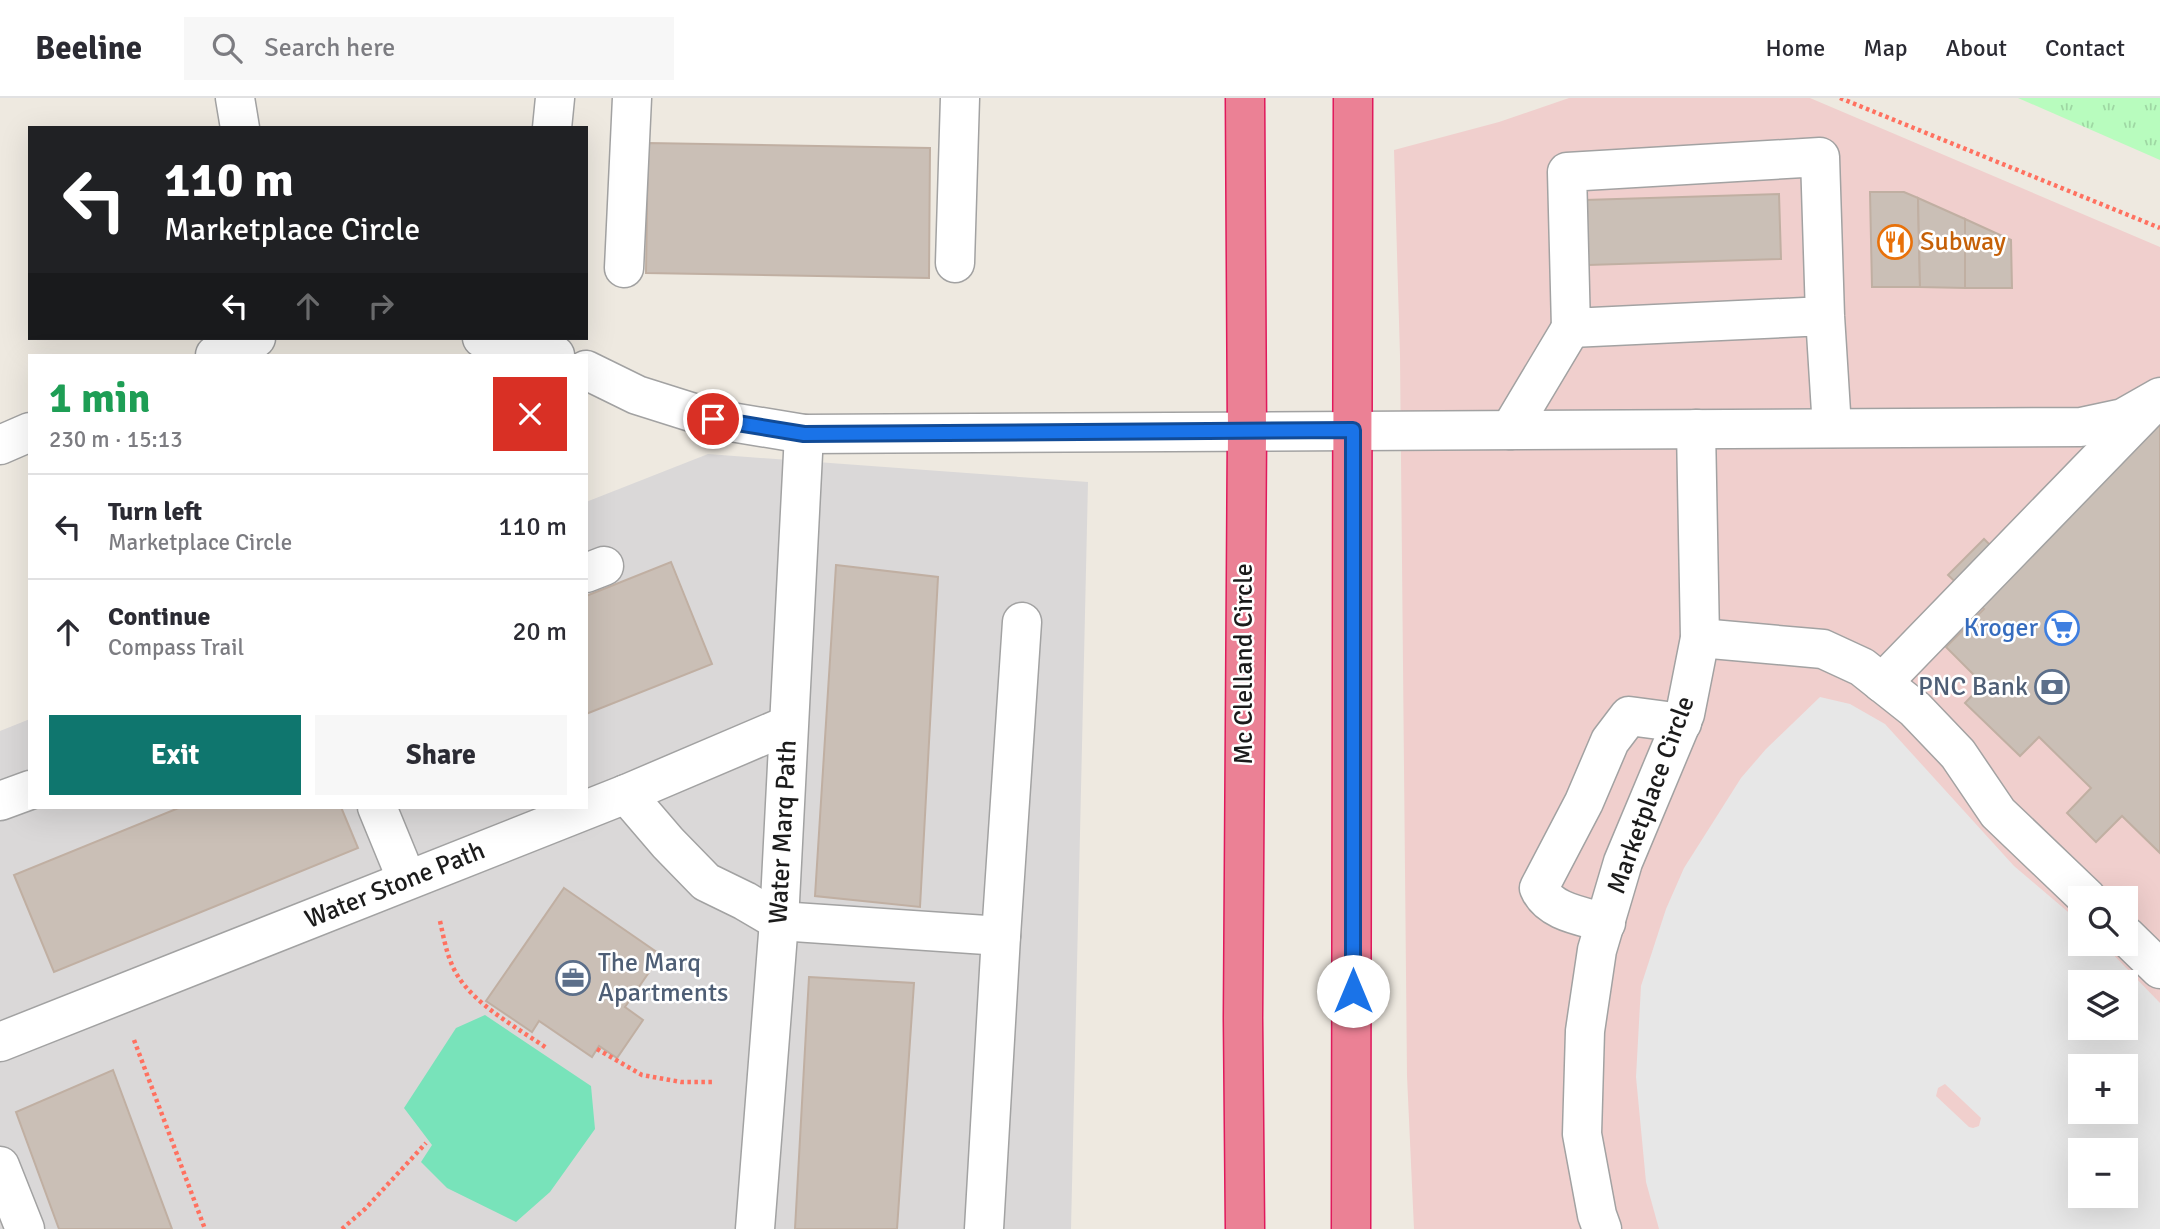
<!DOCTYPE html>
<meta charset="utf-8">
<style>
body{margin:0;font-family:Signika,sans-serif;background:#f7f7f7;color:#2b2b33;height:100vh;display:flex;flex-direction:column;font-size:26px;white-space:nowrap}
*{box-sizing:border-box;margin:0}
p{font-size:23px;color:#7c7c81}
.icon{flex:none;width:38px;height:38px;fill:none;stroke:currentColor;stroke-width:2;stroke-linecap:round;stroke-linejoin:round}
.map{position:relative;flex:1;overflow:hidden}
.side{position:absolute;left:28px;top:256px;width:560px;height:455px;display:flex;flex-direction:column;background:#fff;border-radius:0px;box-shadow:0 7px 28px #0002}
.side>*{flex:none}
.top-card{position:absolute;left:28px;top:28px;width:560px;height:214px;border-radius:0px;box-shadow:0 7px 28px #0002;background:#202124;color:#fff;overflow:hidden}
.fabs{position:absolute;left:2068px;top:788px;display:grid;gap:14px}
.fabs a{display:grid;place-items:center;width:70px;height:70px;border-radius:0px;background:#fff;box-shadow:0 7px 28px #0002;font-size:35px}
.pin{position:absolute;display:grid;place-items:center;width:60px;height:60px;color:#fff;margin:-30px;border:4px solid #fff;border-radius:50%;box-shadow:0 2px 7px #0007}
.me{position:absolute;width:77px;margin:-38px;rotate:0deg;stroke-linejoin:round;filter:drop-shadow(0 0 5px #0008)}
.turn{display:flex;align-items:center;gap:24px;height:147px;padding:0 21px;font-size:32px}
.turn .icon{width:91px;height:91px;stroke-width:2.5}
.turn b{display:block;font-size:49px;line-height:60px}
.lanes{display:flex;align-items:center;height:66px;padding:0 21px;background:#0003;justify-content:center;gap:35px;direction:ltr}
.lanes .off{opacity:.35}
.round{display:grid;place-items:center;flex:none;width:74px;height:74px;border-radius:0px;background:#f7f7f7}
.headline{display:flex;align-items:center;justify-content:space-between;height:119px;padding:0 21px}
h1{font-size:42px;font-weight:800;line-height:52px;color:#1e9e55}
.button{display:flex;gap:14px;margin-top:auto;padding:14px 21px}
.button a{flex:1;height:80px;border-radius:0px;background:#0f766e;color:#fff;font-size:28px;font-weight:800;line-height:80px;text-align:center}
.button a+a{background:#f7f7f7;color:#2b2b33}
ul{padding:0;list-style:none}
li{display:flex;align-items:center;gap:21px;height:105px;padding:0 21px;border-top:2px solid #e1e1e2}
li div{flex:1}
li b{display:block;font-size:26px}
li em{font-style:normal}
header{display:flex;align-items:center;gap:42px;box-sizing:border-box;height:98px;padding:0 35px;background:#fff;border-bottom:2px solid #e1e1e2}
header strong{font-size:33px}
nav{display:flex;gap:38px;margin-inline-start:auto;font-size:24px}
.search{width:490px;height:63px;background:#f7f7f7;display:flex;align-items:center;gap:18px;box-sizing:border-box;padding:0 24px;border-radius:0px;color:#7c7c81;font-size:26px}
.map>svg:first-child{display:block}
</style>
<header>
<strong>Beeline</strong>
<div class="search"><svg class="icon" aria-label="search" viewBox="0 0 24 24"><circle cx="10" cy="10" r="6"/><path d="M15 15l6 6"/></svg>Search here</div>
<nav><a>Home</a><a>Map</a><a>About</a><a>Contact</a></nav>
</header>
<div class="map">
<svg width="2160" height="1131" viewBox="0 0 2160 1131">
<defs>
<pattern id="park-tufts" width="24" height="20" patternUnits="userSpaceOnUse" patternTransform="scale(1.75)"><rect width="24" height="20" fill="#b8fcbe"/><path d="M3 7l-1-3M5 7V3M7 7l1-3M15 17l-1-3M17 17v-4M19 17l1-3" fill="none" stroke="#9ed7a3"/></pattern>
</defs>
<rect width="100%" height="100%" fill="#eee9e0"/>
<polygon fill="#dad8d8" points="708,356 1088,384 1071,1131 0,1131 0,633 30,621 30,709 586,709 586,404"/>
<path fill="#f0cfcd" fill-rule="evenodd" d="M1569,0h241l350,149v982h-746l-7,-153 -7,-720 -6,-206 105,-28zM2081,800h45v45h-45zM2081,884h45v45h-45zM2081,968h45v45h-45zM2081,1052h45v45h-45z"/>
<polygon fill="url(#park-tufts)" points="2018,0 2160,0 2160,62"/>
<polygon fill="#78e3ba" points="485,917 591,988 595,1031 550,1094 516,1124 447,1090 421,1064 432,1047 404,1010 456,930"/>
<path fill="#e7e7e7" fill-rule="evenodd" d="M1820,599l30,7 35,20 129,142 67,57v20h21l58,60v226h-501l-13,-47 -10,-105 5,-91 25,-77 18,-41 57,-90 25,-29zM2081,884h45v45h-45zM2081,968h45v45h-45zM1945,986l36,34 -2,8 -6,2 -4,-1 -33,-31 2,-8zM2081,1052h45v45h-45z"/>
<g fill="#cabfb6" stroke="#c0afa2" stroke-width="2">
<polygon points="648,45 930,50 929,180 646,175"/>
<polygon points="1870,94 1904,94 1918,100 1920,189 1872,189"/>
<polygon points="1779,96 1781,161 1588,167 1585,102"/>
<polygon points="1918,100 1965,121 1965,190 1920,189"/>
<polygon points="1965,121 2011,142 2012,190 1965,190"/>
<polygon points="2160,324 2160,755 2122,718 2096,744 2067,715 2091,690 2039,639 2020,658 1965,605 1983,586 1946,549 1984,511 1948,477 1984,441 2016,473"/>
<polygon points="671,464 712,566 586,616 586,498"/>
<polygon points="836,467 938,479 920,809 815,798"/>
<polygon points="181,709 341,709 358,750 54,874 14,777"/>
<polygon points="564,790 661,857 625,909 643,922 617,960 599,948 592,959 539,923 532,934 486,903"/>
<polygon points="809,879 914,885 897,1131 795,1131"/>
<polygon points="113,972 172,1131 59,1131 16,1014"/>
</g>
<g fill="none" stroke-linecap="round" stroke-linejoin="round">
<g stroke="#a2a2a2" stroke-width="41">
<g id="minor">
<polyline points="235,0 240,30"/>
<polyline points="552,30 555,0"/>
<polyline points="955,165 960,0"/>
<polyline points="624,170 632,0"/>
<polyline points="1825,218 1571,230 1567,74 1820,59 1825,218 1832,330"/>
<polyline points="482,240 540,250 555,257"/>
<polyline points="215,257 256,240"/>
<polyline points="586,272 637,297 713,321 804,336 2081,329 2123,320 2160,299"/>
<polyline points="1510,332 1571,230"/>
<polyline points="0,347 30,334"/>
<polyline points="586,475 604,468"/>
<polyline points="1700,540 1823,551 1862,569 1915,611 1958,656 1998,715 2087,800"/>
<polyline points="1882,585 2146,313"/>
<polyline points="626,696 668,745 706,784 745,803 779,823 1001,838 984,1131"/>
<polyline points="0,703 30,692"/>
<polyline points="377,709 407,782"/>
<path d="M1606,825c-24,-7 -57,-11 -67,-35l45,-86 26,-61 19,-25 53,7"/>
<polyline points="1001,838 1022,524"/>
<polyline points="2126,838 2160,871"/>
<polyline points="0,944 626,696 788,627"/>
<polyline points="0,1068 25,1131"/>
<polyline points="755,1131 779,823 804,336"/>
<polyline points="1602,1131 1597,1117 1582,1036 1585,933 1597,852 1623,764 1685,616 1700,540 1696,331"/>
</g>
</g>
<g stroke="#e0195c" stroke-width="41">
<g id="highway">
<polyline points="1245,1131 1243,920 1247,334 1245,0"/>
<polyline points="1351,1131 1353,0"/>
</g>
</g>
<g stroke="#ff7160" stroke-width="4.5" stroke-dasharray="3.5 3.5" stroke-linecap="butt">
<polyline points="1840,0 2160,130"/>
<path d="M440,823c4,18 7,36 16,52 18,32 62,55 92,76"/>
<polyline points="134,942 205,1131"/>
<polyline points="597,951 642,977 681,984 714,984"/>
<polyline points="342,1131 365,1111 426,1045"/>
</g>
<use href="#minor" stroke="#fff" stroke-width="38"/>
<use href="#highway" stroke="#eb8195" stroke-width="38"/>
</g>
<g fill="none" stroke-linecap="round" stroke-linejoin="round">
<g stroke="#114b97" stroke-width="18">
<polyline id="route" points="713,321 804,336 1353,332 1353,893"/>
</g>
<use href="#route" stroke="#1a73e8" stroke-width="12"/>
</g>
<defs>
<g id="restaurant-ring" transform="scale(1.75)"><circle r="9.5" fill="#fff" stroke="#e8710a" stroke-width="1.5"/><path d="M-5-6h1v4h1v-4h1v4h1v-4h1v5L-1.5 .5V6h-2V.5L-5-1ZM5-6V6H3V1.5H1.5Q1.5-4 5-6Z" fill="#e8710a"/></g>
<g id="supermarket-ring" transform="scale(1.75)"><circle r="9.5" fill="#fff" stroke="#3f7fe0" stroke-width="1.5"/><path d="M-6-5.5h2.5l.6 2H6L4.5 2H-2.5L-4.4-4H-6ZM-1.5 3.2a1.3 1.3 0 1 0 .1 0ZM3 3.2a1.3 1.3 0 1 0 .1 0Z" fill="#3f7fe0"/></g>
<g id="bank-ring" transform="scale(1.75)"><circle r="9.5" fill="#fff" stroke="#5c6f8a" stroke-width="1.5"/><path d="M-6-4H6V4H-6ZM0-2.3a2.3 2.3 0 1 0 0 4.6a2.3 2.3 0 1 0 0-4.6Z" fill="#5c6f8a"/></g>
<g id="office-ring" transform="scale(1.75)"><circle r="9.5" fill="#fff" stroke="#5c6f8a" stroke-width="1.5"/><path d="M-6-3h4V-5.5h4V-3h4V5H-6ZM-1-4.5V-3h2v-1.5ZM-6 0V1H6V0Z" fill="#5c6f8a"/></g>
</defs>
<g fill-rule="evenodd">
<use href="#restaurant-ring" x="1895" y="144"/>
<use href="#supermarket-ring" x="2062" y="530"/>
<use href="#bank-ring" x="2052" y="589"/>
<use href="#office-ring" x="573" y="880"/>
</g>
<g text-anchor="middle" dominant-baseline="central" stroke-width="5" stroke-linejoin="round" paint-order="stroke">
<g font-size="26" fill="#c56008" stroke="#fff" text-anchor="start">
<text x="1920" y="144">Subway</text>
</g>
<g font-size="26" fill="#366cbe" stroke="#fff" text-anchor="end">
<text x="2038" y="530">Kroger</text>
</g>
<g font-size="26" fill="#1b1b1b" stroke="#fff">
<text transform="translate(1244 566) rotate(-90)">Mc Clelland Circle</text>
<text transform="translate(1651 697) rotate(-70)">Marketplace Circle</text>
<text transform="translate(783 734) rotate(-87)">Water Marq Path</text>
<text transform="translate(395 787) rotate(-22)">Water Stone Path</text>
</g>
<g font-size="26" fill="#4e5e75" stroke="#fff" text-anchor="end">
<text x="2028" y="589">PNC Bank</text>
<text x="598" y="865" text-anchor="start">The Marq<tspan x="598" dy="30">Apartments</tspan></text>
</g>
</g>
</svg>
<div class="fabs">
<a><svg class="icon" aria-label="search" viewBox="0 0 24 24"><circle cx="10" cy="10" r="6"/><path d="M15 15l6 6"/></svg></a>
<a><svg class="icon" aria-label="layers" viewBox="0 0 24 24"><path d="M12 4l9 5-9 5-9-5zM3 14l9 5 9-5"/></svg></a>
<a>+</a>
<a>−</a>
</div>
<div class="pin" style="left:713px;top:321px;background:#d93025"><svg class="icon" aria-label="arrive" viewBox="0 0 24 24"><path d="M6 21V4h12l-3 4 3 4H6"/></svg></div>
<svg class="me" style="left:1353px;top:893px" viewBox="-20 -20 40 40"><circle r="19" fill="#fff"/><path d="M0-13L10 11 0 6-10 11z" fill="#1a73e8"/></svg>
<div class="top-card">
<div class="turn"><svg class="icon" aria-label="left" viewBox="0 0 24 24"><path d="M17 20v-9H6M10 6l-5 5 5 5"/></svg><div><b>110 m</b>Marketplace Circle</div></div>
<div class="lanes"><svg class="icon" aria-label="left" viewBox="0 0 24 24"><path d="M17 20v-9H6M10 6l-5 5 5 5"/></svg><svg class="icon off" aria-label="ahead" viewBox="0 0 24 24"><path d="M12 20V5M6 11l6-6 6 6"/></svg><svg class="icon off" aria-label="right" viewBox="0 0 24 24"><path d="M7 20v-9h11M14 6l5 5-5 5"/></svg></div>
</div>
<section class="side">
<div class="headline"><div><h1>1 min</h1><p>230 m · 15:13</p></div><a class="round" style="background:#d93025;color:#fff"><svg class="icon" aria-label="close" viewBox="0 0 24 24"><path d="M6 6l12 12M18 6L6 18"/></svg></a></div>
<ul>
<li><svg class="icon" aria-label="left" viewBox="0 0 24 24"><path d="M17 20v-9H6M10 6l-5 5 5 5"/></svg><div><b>Turn left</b><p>Marketplace Circle</p></div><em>110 m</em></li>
<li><svg class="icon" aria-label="ahead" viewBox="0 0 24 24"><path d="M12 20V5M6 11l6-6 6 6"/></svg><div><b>Continue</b><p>Compass Trail</p></div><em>20 m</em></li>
</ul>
<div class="button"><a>Exit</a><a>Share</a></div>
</section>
</div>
